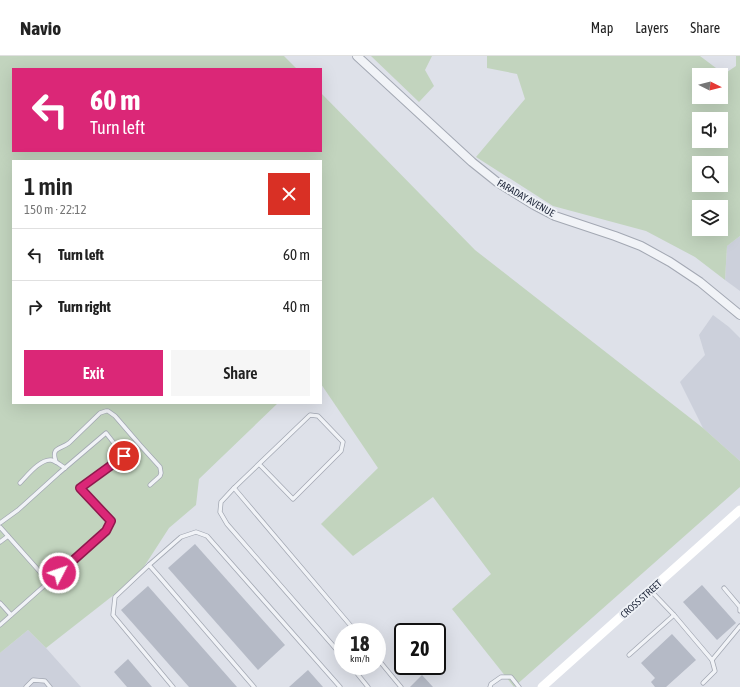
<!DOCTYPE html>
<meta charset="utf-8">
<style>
body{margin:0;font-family:"Asap Condensed",sans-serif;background:#f6f6f6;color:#222;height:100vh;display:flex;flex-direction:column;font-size:15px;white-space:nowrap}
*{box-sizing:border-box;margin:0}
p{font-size:13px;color:#767676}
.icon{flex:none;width:22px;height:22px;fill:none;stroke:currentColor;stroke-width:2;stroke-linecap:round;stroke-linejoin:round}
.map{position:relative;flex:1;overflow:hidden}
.panel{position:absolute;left:12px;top:104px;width:310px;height:244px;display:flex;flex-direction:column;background:#fff;border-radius:0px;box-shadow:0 4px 16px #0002}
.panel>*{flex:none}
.hud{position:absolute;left:12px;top:12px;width:310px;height:84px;border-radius:0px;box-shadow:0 4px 16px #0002;background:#db2777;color:#fff;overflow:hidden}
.needle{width:26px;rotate:96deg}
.controls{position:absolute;left:692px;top:12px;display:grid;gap:8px}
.controls a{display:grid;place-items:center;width:36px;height:36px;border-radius:0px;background:#fff;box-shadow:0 4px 16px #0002;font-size:20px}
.speed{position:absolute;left:334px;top:567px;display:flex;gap:8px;font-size:20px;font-weight:700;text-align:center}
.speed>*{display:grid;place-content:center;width:52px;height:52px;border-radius:50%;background:#fff;box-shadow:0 4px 16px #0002;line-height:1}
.speed small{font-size:10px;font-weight:400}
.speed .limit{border:2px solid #111;border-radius:6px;background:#fff;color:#111}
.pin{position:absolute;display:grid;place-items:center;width:34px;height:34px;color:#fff;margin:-17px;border:2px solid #fff;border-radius:50%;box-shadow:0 1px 4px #0007}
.me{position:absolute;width:44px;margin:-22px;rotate:49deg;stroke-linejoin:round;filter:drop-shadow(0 0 3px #0008)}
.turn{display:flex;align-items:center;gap:14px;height:84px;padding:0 12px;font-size:18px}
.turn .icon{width:52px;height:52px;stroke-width:2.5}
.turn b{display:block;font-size:28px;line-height:34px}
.round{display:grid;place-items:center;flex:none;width:42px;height:42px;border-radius:0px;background:#f6f6f6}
.head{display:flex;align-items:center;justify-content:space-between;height:68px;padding:0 12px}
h1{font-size:24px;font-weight:600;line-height:30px}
.button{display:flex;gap:8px;margin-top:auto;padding:8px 12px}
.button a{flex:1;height:46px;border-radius:0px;background:#db2777;color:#fff;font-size:16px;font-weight:600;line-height:46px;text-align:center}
.button a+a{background:#f6f6f6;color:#222}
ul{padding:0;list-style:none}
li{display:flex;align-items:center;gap:12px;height:52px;padding:0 12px;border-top:1px solid #e0e0e0}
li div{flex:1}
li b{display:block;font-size:15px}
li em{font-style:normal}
header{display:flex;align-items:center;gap:24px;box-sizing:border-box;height:56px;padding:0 20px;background:#fff;border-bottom:1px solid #e0e0e0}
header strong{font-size:19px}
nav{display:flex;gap:22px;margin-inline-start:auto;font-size:14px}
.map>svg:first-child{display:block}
</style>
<header>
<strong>Navio</strong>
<nav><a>Map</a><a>Layers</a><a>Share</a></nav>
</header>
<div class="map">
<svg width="740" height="631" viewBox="0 0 740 631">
<rect width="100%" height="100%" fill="#dee1e9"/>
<g fill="#ccd0db">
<polygon points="740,180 740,235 725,224 727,190"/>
<polygon points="713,259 729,271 740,282 740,405 703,372 680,326 705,299 699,279"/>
<polygon points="28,574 46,592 81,631 0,631 0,597"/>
</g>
<g fill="#c2d4be" fill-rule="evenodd">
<polygon points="0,0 284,0 297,13 13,13 13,95 321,95 321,37 475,194 703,372 740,405 740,431 514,631 452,553 491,518 433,441 353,500 321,468 378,412 321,328 321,105 13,105 13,347 278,347 199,423 196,449 169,472 138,520 46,592 28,574 0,597"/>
<polygon points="371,0 432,0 425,14 434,30 419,46"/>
<path d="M487,0h213l24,18 12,-8v-10h4v180l-13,10 -2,34 -30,-23 -49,-26 -93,-25 -77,-49 49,-58 -8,-25 -30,-6zM699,19h22v22h-22zM699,63h22v22h-22zM699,107h22v22h-22zM699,151h22v22h-22z"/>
</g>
<g fill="#b5bac6">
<polygon points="195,488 285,589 258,614 168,512"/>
<polygon points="702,529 736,567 717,584 683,546"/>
<polygon points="148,530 237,631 189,631 121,554"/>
<polygon points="672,578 696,604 666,631 655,631 651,626 655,622 641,607"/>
<polygon points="128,603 152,631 127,631 114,616"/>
<polygon points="308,614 323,631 289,631"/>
<polygon points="422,619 433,631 410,631"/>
</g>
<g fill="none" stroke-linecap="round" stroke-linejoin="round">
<g stroke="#a3a8b3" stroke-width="5">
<g id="service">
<path d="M56,406c-5,-15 3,-12 13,-19l31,-30 6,-2h2l7,5 25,29 20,22 1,6 -1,3 -10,9"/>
<path d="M20,427c7,-7 20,-24 31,-23 5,1 9,5 14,8"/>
<polyline points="234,432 310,359 318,360 343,386 341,395 293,443 259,408"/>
<polyline points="0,467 18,454 59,417 106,377 124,400 80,432 111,465 106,475 0,569"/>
<polyline points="0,471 49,526"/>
<polyline points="0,486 8,480"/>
<polyline points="149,509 115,541 113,559 173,631"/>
<polyline points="724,532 740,551 740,555"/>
<polyline points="651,535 674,559 712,604 740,570"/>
<polyline points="0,547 11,559"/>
<polyline points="629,599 674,559"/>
<polyline points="343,601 227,468 220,456 221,446 234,432 356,576"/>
<polyline points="377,602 401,631"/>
<polyline points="351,610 368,631"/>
<polyline points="703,627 715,615 712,604"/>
<polyline points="26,631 33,624 45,625 50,631"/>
<polyline points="254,631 157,518 149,509 181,481 196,476 207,480 340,631"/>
<polyline points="490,631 491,628 501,621 511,621 519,631"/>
</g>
</g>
<g stroke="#a3a8b3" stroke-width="10">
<polyline id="tertiary" points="357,0 472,106 497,126 534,149 555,160 615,180 641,190 670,206 700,226 740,259"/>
</g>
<use href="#service" stroke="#f1f3f7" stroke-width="3.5"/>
<use href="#tertiary" stroke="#f1f3f7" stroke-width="8"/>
<polyline stroke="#fff" stroke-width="9" points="542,631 740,454"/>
</g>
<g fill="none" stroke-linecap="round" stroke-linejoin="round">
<g stroke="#8e194d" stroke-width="10">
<polyline id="route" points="59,517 106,475 111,465 80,432 124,400"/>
</g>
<use href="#route" stroke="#db2777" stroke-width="7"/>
</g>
<g text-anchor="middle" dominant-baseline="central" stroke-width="4" stroke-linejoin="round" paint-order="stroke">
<g font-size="10" fill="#262e41" stroke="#eef1f6">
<text transform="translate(526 142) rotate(30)">FARADAY AVENUE</text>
<text transform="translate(641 543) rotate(-42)">CROSS STREET</text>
</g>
</g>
</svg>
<div class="controls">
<a><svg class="needle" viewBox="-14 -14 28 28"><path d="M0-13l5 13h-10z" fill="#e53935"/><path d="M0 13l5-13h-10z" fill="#767676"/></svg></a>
<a><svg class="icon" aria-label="sound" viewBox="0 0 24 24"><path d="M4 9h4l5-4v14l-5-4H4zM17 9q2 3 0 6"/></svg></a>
<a><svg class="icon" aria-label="search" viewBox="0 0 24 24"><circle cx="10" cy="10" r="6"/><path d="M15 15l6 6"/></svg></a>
<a><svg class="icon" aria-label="layers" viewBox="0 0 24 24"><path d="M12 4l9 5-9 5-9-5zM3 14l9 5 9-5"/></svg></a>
</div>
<div class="speed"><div>18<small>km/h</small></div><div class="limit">20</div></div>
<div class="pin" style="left:124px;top:400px;background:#d93025"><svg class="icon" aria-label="arrive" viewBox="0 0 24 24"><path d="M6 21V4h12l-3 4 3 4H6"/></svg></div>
<svg class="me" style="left:59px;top:517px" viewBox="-20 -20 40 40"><circle r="17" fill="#db2777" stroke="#fff" stroke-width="3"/><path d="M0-11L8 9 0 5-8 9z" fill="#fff"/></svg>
<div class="hud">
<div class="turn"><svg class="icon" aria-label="left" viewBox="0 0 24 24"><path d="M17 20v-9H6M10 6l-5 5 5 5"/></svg><div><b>60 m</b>Turn left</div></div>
</div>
<section class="panel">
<div class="head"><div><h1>1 min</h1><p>150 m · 22:12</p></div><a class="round" style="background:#d93025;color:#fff"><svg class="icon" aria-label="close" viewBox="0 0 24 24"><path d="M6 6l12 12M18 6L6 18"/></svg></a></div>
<ul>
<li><svg class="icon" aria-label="left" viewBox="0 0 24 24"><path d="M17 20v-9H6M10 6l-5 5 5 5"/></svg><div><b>Turn left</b></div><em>60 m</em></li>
<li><svg class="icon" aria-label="right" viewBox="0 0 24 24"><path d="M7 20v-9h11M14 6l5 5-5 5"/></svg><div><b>Turn right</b></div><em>40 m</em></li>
</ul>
<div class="button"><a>Exit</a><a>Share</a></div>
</section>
</div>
